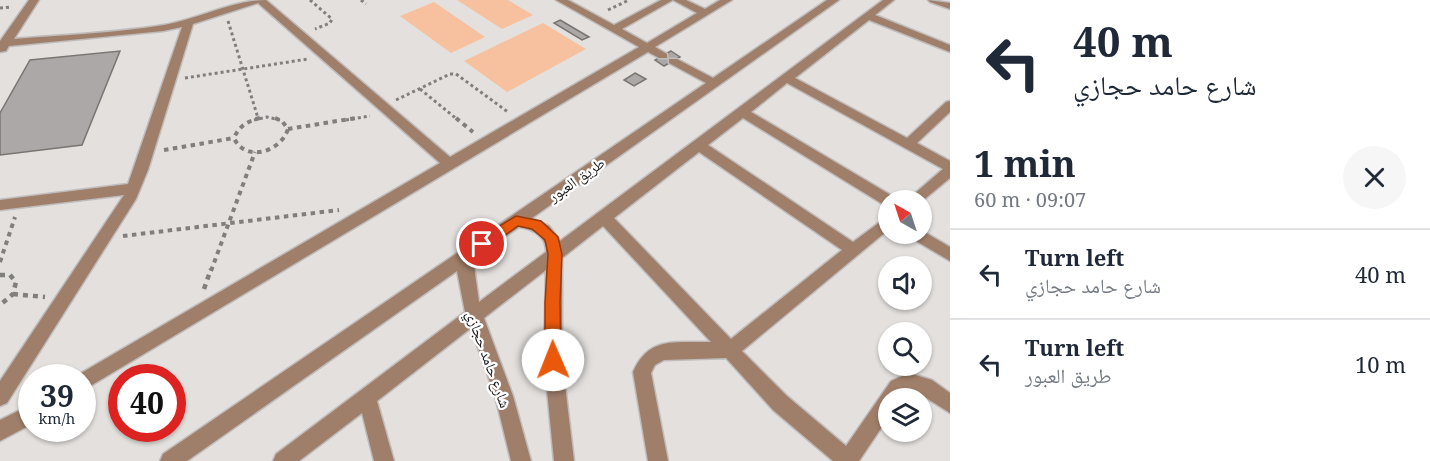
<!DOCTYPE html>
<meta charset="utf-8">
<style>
body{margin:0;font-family:"Noto Serif","Noto Naskh Arabic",serif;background:#f6f6f7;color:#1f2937;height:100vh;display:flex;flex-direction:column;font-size:22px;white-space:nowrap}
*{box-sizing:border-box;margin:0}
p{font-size:20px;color:#747a83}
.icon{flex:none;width:33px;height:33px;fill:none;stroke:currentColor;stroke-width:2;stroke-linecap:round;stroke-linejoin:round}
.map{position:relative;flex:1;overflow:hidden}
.side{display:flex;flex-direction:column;background:#fff;width:480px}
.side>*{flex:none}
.guide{background:#fff;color:#1f2937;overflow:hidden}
.needle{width:39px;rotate:321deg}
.tools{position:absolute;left:878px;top:190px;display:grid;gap:12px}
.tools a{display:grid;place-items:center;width:54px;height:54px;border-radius:50%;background:#fff;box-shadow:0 2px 4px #0004;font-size:30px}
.speed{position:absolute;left:18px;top:364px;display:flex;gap:12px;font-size:30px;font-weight:700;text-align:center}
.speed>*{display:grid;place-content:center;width:78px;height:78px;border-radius:50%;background:#fff;box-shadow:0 2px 4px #0004;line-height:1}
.speed small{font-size:15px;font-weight:400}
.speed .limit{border:9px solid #d22;background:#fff;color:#111}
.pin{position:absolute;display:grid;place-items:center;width:51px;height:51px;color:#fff;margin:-26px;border:3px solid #fff;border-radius:50%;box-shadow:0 2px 6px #0007}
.me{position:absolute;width:66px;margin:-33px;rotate:359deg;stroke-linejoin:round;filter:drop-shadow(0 0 4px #0008)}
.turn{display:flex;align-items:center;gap:21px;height:126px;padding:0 24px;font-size:27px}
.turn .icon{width:78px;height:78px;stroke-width:2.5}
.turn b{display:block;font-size:42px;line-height:51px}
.round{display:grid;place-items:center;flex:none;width:63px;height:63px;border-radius:32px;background:#f6f6f7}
.head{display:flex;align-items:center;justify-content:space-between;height:102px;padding:0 24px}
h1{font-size:36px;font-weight:700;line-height:45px}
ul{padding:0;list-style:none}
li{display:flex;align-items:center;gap:18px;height:90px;padding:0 24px;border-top:2px solid #e0e1e3}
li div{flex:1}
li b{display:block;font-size:22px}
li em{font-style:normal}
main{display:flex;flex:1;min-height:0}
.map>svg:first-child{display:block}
</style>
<main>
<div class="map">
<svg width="950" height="461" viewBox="0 0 950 461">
<rect width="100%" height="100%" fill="#e3e0de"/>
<g fill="#f7c19f">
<polygon points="457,0 508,0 533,15 502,29"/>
<polygon points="434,2 485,37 451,53 400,16"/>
<polygon points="543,23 586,49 507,92 464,61"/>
</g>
<g fill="#aca8a7" stroke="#787573" stroke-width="1.5">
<polygon points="560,20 589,37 582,40 554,23"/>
<polygon points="120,51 82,145 0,155 0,113 30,60"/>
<polygon points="671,51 680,57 664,66 655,60"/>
<polygon points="635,73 646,79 634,86 624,80"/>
</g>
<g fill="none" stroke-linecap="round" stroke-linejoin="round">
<g stroke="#bfbcbb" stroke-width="3">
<g id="minor">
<path d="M29,0h10l-25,39c49,-4 101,-6 150,-14 34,-6 69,-25 102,-25l184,157 189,-110 -83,-47h12l46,25 47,-25h12l-51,29 25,14 50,-30 -24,-13h13l19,9 15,-9h12l-77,47 12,7v4h-8l-11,-6 -566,339v-13h-7l1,-2 364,-213 -182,-160 -65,21 -45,146 -12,29 -129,204 -7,3v-25l124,-186 -124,15v-10l128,-16 54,-157 -19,4 -154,15 -3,5 -6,1v-11z"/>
<path d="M827,0h12l-307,218 17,8 11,15 323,-241h11l-19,15 75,30v7l-81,-32 -74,58 112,60 39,-36 4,-1v11l-33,31 33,18v17l-29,24 -15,-1 37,-32 -156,-86 -36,29 143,85 2,4h-8v5l-4,-1 -141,-87 -35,27 145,97 35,-26v14l-146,121 45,45 59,50 45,-65 18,-8 23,7 18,13v20l-30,-19 -10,-3 -9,8h-13v19l-29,43h-26l-60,-51 -47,-52 -62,2 -9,5 -4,8 17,88h-20l-15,-89c16,-37 44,-29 78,-30l-108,-116 -41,32v102l12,101h-20l-10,-101 2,-90 -62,48 29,78 18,65h-20l-16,-65 -24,-68 -94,73 17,60h-20l-12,-48 -63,48h-26l3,-7 189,-142 -8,-41 -270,190h-27l3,-7 543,-371 -37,-20v-4h8l36,19zM699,152l143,98 -111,89 -117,-121zM519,227c13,2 28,9 27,25l-67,50 -6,-43z"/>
<polygon points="928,0 950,3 950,9 930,2"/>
<polygon points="921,230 950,247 950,261 911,238 908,234 921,234"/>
<polygon points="32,404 32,424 0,441 0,420"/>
</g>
</g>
<g stroke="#817f7e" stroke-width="3" stroke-dasharray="3 3" stroke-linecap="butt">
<polyline points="310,0 332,19 330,23 315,29"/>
<polyline points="361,0 366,4"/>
<polyline points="0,8 11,7"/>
<polyline points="608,10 629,0"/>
<polyline points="228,21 258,118"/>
<polyline points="185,78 308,59"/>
<polyline points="420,89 458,120"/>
<polyline points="396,100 450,74 456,74 508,112"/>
<polyline points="254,120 267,117 280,120"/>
<polyline points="346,120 370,116"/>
</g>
<g stroke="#817f7e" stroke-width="4" stroke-dasharray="4.5 4.5" stroke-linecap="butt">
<path d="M260,118c-12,3 -21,8 -26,20 11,25 47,14 54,-9l-6,-8 -7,-3"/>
<polyline points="456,118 473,132"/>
<polyline points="288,129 356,118"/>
<polyline points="164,150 234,138"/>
<polyline points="123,236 339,210"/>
<polyline points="0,262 15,217"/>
<polyline points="211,271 255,152"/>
</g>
<g stroke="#817f7e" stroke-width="4.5" stroke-dasharray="5 5" stroke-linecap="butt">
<polyline points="0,275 10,275 16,282 13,294 0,305"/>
<polyline points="204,289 211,269"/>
<polyline points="13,294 45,297"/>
</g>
<use href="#minor" fill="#a07f6a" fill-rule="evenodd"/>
</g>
<polygon fill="#ea580c" stroke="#983908" stroke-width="1.5" points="516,216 541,221 558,237 562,254 560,303 561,360 559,365 553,367 547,365 545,360 545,303 548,254 545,240 532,229 518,226 487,248 477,248 475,244 477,240"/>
<g text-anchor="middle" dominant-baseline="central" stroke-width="4.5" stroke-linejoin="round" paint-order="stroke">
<g font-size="15" fill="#1b1919" stroke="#fff">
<text transform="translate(576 179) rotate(-35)">طريق العبور</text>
<text transform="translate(489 359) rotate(70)">شارع حامد حجازي</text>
</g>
</g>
</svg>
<div class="tools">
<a><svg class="needle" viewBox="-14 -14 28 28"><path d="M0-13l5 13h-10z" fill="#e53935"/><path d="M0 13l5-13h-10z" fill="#747a83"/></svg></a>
<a><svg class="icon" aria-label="sound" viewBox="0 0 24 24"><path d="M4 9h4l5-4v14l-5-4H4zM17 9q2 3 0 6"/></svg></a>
<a><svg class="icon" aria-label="search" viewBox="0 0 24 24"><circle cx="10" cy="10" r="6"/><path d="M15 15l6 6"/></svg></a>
<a><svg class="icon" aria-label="layers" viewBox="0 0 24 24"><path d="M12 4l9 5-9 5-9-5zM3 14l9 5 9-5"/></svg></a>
</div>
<div class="speed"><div>39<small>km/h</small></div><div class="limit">40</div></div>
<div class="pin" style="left:482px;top:244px;background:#d93025"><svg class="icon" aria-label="arrive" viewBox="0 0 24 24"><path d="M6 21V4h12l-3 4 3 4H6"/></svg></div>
<svg class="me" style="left:553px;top:360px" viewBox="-20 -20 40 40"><circle r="19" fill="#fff"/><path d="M0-13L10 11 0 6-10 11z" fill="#ea580c"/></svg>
</div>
<section class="side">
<div class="guide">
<div class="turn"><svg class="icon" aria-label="left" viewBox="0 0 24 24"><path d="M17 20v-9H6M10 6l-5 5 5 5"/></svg><div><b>40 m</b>شارع حامد حجازي</div></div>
</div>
<div class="head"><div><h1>1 min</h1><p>60 m · 09:07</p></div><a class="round"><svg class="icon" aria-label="close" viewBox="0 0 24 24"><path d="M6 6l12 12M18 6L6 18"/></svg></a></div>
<ul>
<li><svg class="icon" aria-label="left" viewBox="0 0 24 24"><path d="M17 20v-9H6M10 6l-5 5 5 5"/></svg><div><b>Turn left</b><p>شارع حامد حجازي</p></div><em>40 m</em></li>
<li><svg class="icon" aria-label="left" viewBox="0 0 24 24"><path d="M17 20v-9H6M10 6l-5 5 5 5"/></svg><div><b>Turn left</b><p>طريق العبور</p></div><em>10 m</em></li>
</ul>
</section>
</main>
